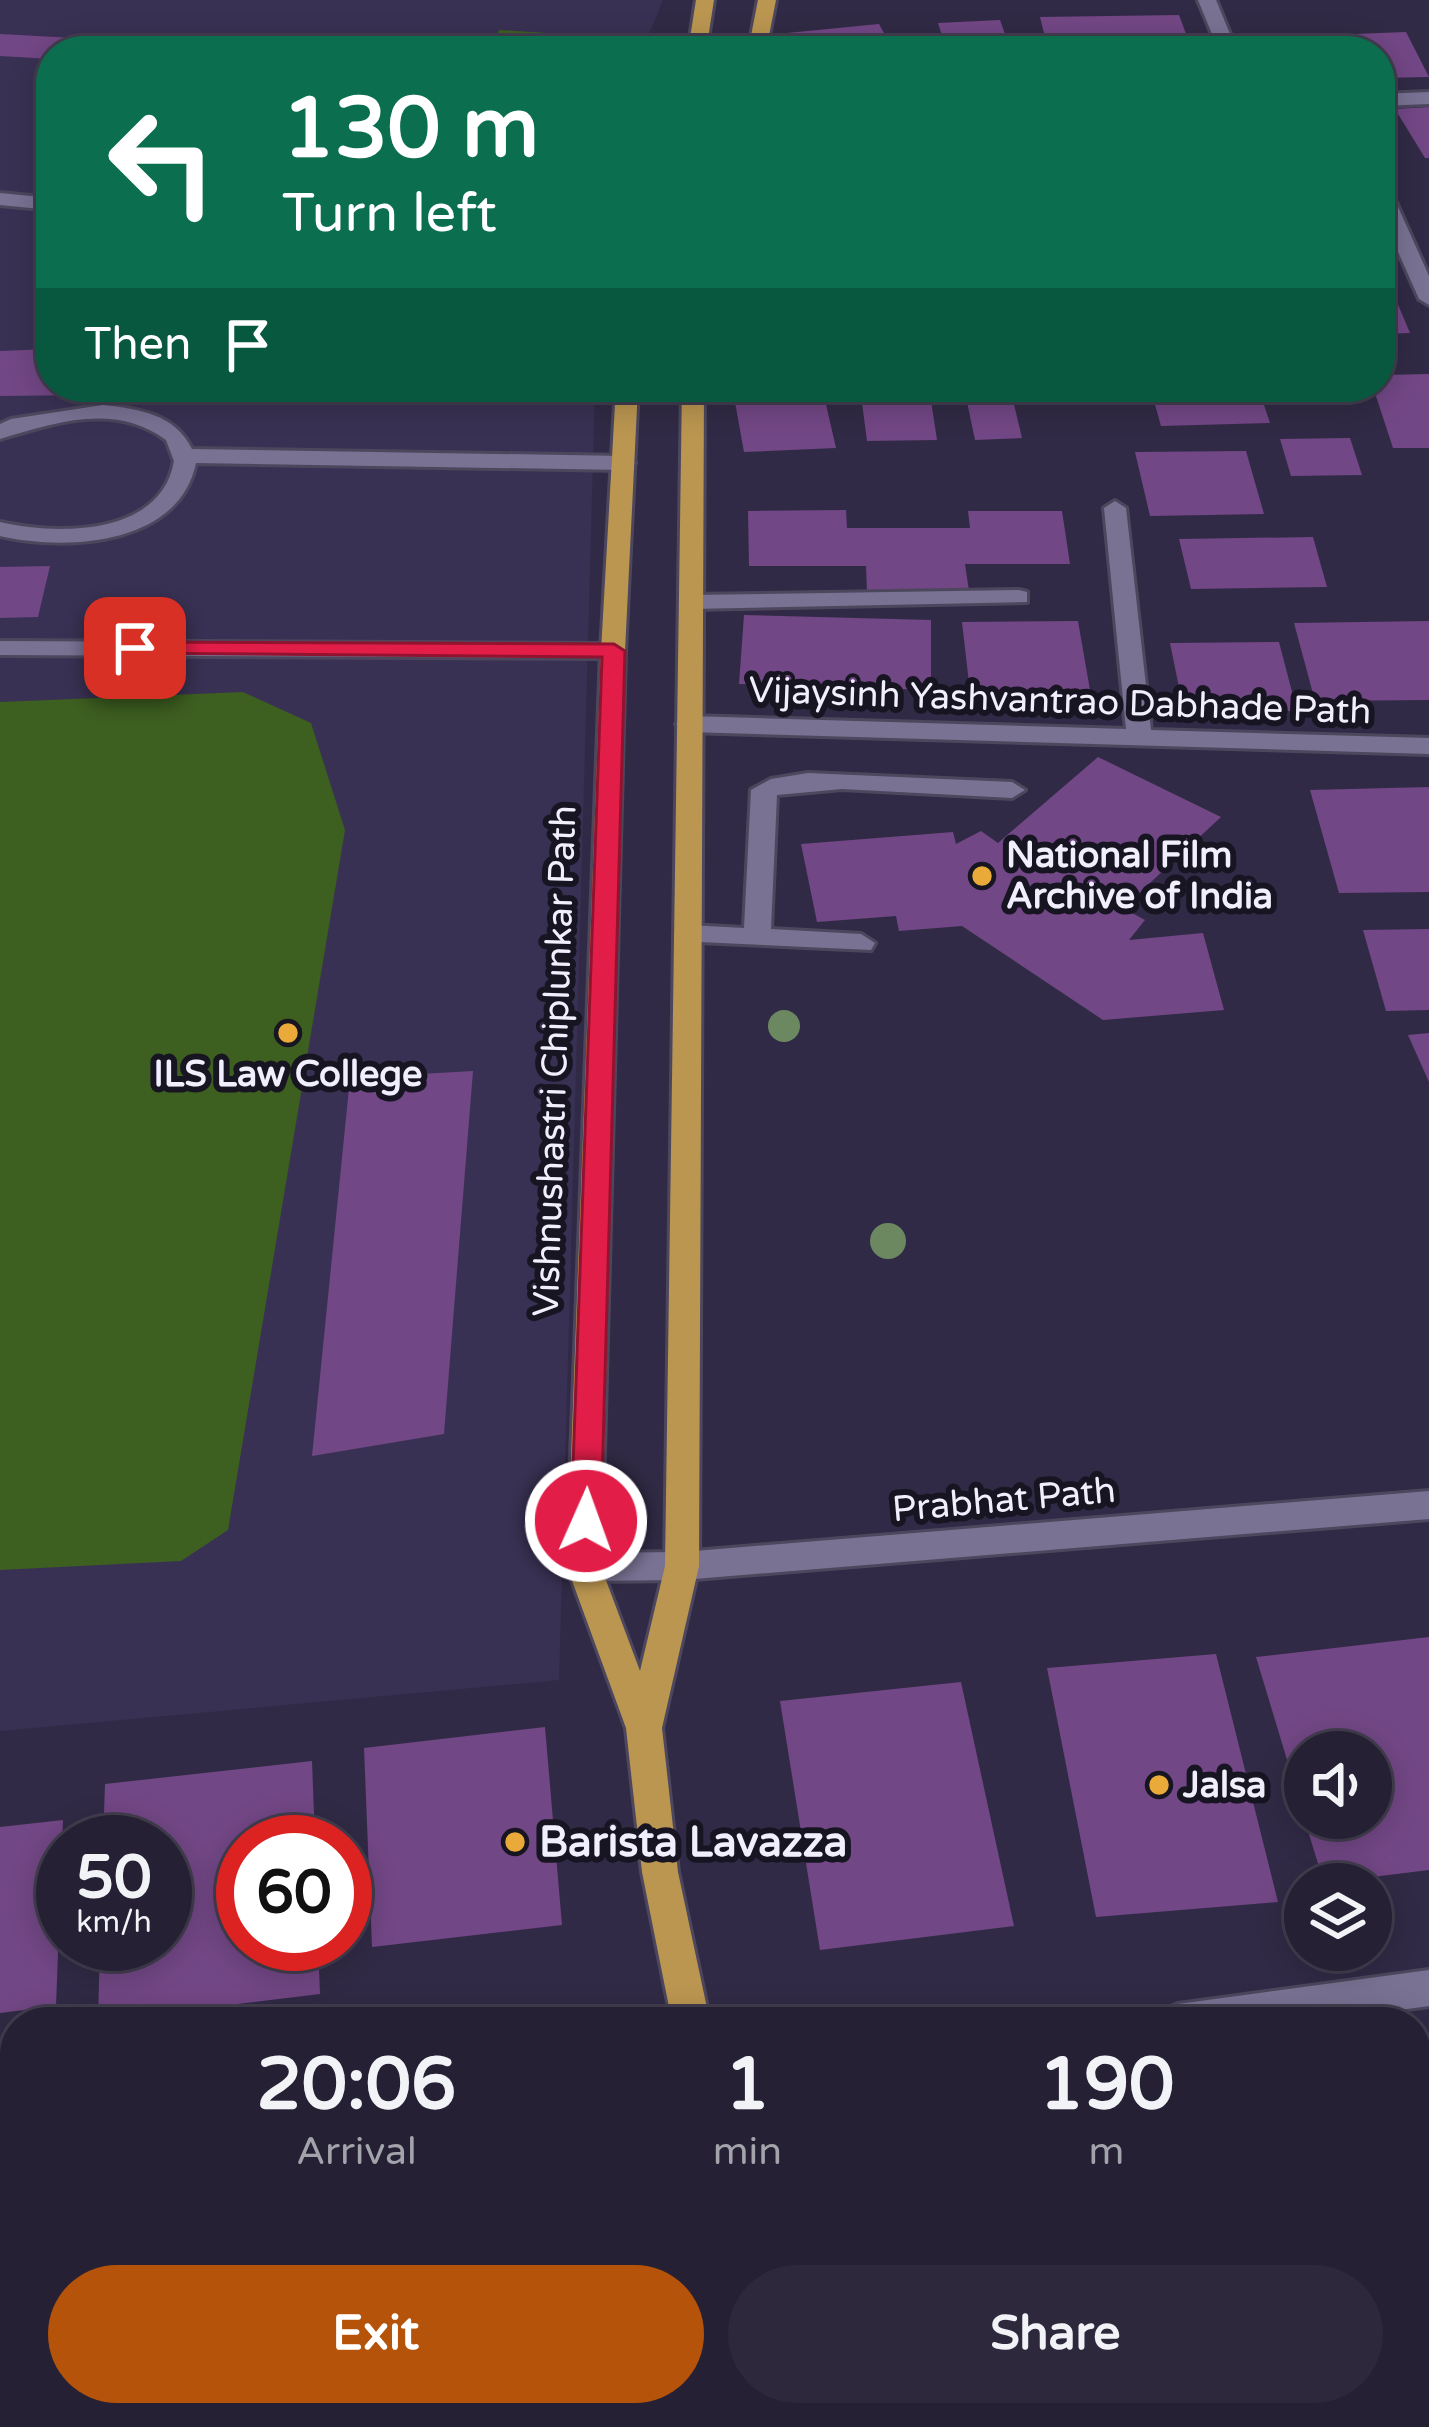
<!DOCTYPE html>
<style>
body{margin:0;font-family:"Varela Round",sans-serif;background:#2d283c;color:#f1f3f6;height:100vh;display:flex;flex-direction:column;font-size:45px;white-space:nowrap}
*{box-sizing:border-box;margin:0}
p{font-size:39px;color:#a3a3ac}
.icon{flex:none;width:66px;height:66px;fill:none;stroke:currentColor;stroke-width:2;stroke-linecap:round;stroke-linejoin:round}
.map{position:relative;flex:1;overflow:hidden}
.side{position:absolute;left:0px;top:2007px;width:1431px;height:420px;display:flex;flex-direction:column;background:#252034;border-radius:48px 48px 0 0;box-shadow:0 6px 30px #0003,0 0 0 3px #423e4f}
.side>*{flex:none}
.guide{position:absolute;left:36px;top:36px;width:1359px;height:366px;border-radius:48px;box-shadow:0 6px 30px #0003,0 0 0 3px #423e4f;background:#0b6e4f;color:#fff;overflow:hidden}
.fabs{position:absolute;left:1284px;top:1731px;display:grid;gap:24px}
.fabs a{display:grid;place-items:center;width:108px;height:108px;border-radius:50%;background:#252034;box-shadow:0 6px 30px #0003,0 0 0 3px #423e4f;font-size:60px}
.speed{position:absolute;left:36px;top:1815px;display:flex;gap:24px;font-size:60px;font-weight:700;text-align:center}
.speed>*{display:grid;place-content:center;width:156px;height:156px;border-radius:50%;background:#252034;box-shadow:0 6px 30px #0003,0 0 0 3px #423e4f;line-height:1}
.speed small{font-size:30px;font-weight:400}
.speed .limit{border:18px solid #d22;background:#fff;color:#111}
.pin{position:absolute;display:grid;place-items:center;width:102px;height:102px;color:#fff;margin:-51px;border-radius:24px;box-shadow:0 6px 18px #0006}
.me{position:absolute;width:132px;margin:-66px;rotate:2deg;stroke-linejoin:round;filter:drop-shadow(0 0 9px #0008)}
.turn{display:flex;align-items:center;gap:42px;height:252px;padding:0 48px;font-size:54px}
.turn .icon{width:156px;height:156px;stroke-width:2.5}
.turn b{display:block;font-size:84px;line-height:102px}
.then{display:flex;align-items:center;height:114px;padding:0 48px;background:#0003;gap:24px;font-size:45px}
.eta{display:flex;justify-content:space-evenly;align-items:center;height:204px;text-align:center}
.eta b{font-size:72px;font-weight:800;line-height:84px}
.primary-button{display:flex;gap:24px;margin-top:auto;padding:24px 48px}
.primary-button a{flex:1;height:138px;border-radius:72px;background:#b45309;color:#fff;font-size:48px;font-weight:800;line-height:138px;text-align:center}
.primary-button a+a{background:#2d283c;color:#f1f3f6}
.map>svg:first-child{display:block}
</style>
<div class="map">
<svg width="1429" height="2427" viewBox="0 0 1429 2427">
<rect width="100%" height="100%" fill="#312a46"/>
<polygon fill="#393153" points="0,0 663,0 642,51 51,51 51,387 595,387 559,1680 0,1731"/>
<g fill="#3d5f20">
<polygon points="499,30 628,38 623,51 490,51"/>
<polygon points="243,692 311,723 345,830 228,1530 181,1561 0,1570 0,702"/>
</g>
<g fill="#724785">
<polygon points="1179,15 1191,47 1048,49 1040,17"/>
<polygon points="1000,20 1011,51 947,51 938,23"/>
<polygon points="879,24 894,51 796,51 787,33"/>
<polygon points="1406,32 1429,77 1380,78 1380,51 1283,51 1277,37"/>
<polygon points="0,34 240,47 240,51 51,51 51,59 0,56"/>
<polygon points="1429,107 1429,158 1425,158 1395,109"/>
<polygon points="1380,262 1410,333 1380,334"/>
<polygon points="51,349 51,387 90,387 88,395 0,396 0,351"/>
<polygon points="1429,374 1429,448 1393,448 1373,387 1380,387 1380,375"/>
<polygon points="822,387 836,448 744,452 733,391"/>
<polygon points="1150,387 1258,387 1270,423 1161,426"/>
<polygon points="930,394 937,440 867,441 861,395"/>
<polygon points="1012,396 1022,438 975,440 966,397"/>
<polygon points="1350,438 1362,475 1291,476 1280,439"/>
<polygon points="1246,451 1264,514 1150,516 1135,452"/>
<polygon points="846,510 847,528 970,528 968,511 1062,511 1070,564 965,564 969,591 867,591 866,566 749,566 748,511"/>
<polygon points="1313,537 1327,587 1191,589 1179,539"/>
<polygon points="50,566 38,617 0,618 0,567"/>
<polygon points="744,615 931,620 931,690 739,684"/>
<polygon points="1078,621 1090,690 970,692 962,622"/>
<polygon points="1429,621 1429,700 1315,701 1294,623"/>
<polygon points="1279,642 1297,711 1184,712 1170,643"/>
<polygon points="1098,757 1221,817 1123,908 1145,920 1129,940 1203,933 1224,1010 1103,1020 962,926 899,931 896,916 817,922 801,844 953,832 956,844 981,831 998,843"/>
<polygon points="1429,787 1429,892 1339,893 1310,790"/>
<polygon points="1429,929 1429,1010 1386,1011 1363,930"/>
<polygon points="1429,1033 1429,1082 1408,1035"/>
<polygon points="473,1071 444,1434 312,1456 350,1078"/>
<polygon points="1429,1637 1429,1870 1324,1883 1304,1818 1371,1818 1371,1752 1305,1752 1304,1816 1256,1657"/>
<polygon points="1216,1654 1278,1902 1096,1917 1047,1668"/>
<polygon points="961,1682 1014,1926 820,1950 780,1701"/>
<polygon points="545,1727 562,1925 372,1947 364,1748"/>
<polygon points="312,1761 315,1842 243,1842 243,1944 318,1944 320,1994 98,2021 100,1944 165,1944 165,1842 103,1842 105,1784"/>
<polygon points="63,1820 56,2006 0,2013 0,1827"/>
<polygon points="1429,2061 1429,2231 1416,2232 1416,2063"/>
<polygon points="1429,2300 1429,2427 1226,2427 1223,2412 1416,2412 1416,2301"/>
<polygon points="654,2412 692,2412 695,2427 596,2427"/>
<polygon points="907,2412 1160,2412 1163,2427 909,2427"/>
</g>
<g fill="none" stroke-linecap="round" stroke-linejoin="round">
<g stroke="#4d475e" stroke-width="6">
<g id="minor">
<polygon points="1198,0 1216,0 1237,51 1219,51"/>
<polygon points="1429,92 1429,104 1380,106 1380,94"/>
<polygon points="1380,183 1390,189 1429,276 1429,305 1419,299 1380,211"/>
<polygon points="0,193 51,198 51,210 0,205"/>
<path d="M103,405c36,4 72,9 89,44l432,7 11,7 -11,7 -428,-7c-17,83 -131,88 -196,73v-14c56,13 161,15 174,-61l-8,-21c-52,-38 -111,-17 -166,-1v-15l11,-5z"/>
<polygon points="1115,501 1126,508 1151,730 1429,738 1429,754 689,732 676,724 689,716 1126,729 1104,508"/>
<polygon points="1019,590 1027,592 1027,602 691,609 679,602 691,595"/>
<polygon points="0,641 613,644 625,651 613,658 0,655"/>
<polygon points="808,773 1012,782 1025,790 1012,798 842,789 777,795 771,929 861,934 875,943 871,950 678,941 674,934 688,925 744,928 751,790 771,779"/>
<polygon points="1429,1491 1429,1519 682,1580 584,1581 572,1577 567,1567 572,1557 584,1553 682,1552"/>
<polygon points="1429,1970 1429,2006 1312,2022 1159,2022 1165,2009 1178,2004"/>
<polygon points="15,2145 15,2185 0,2187 0,2147"/>
</g>
</g>
<g stroke="#4d475e" stroke-width="6">
<g id="major">
<polygon points="696,0 714,0 706,51 688,51"/>
<polygon points="758,0 776,0 766,51 748,51"/>
<polygon points="616,387 638,387 625,651 601,1567 640,1671 665,1566 682,387 704,387 699,1566 662,1728 678,1872 710,2022 672,2022 642,1872 626,1728 567,1567 601,651"/>
<polygon points="767,2412 809,2412 813,2427 771,2427"/>
</g>
</g>
<use href="#minor" fill="#797293" fill-rule="evenodd"/>
<use href="#major" fill="#bb9651" fill-rule="evenodd"/>
</g>
<g fill="#6c8860">
<circle cx="784" cy="1026" r="16"/>
<circle cx="888" cy="1241" r="18"/>
</g>
<polygon fill="#e11d48" stroke="#92132f" stroke-width="3" points="135,642 614,644 625,651 601,1521 597,1530 586,1534 575,1530 571,1521 602,657 127,653 127,644"/>
<g fill="#eaaa39" stroke="#181522" stroke-width="4.5">
<circle cx="982" cy="876" r="12"/>
<circle cx="288" cy="1033" r="12"/>
<circle cx="1159" cy="1785" r="12"/>
<circle cx="515" cy="1842" r="12"/>
</g>
<g text-anchor="middle" dominant-baseline="central" stroke-width="12" stroke-linejoin="round" paint-order="stroke">
<g font-size="36" fill="#f1eefd" stroke="#181522">
<text transform="translate(1060 701) rotate(2)">Vijaysinh Yashvantrao Dabhade Path</text>
<text transform="translate(555 1061) rotate(-88)">Vishnushastri Chiplunkar Path</text>
<text transform="translate(1004 1500) rotate(-5)">Prabhat Path</text>
</g>
<g font-size="36" font-weight="bold" fill="#f1eefd" stroke="#181522" text-anchor="start">
<text x="1006" y="855">National Film<tspan x="1006" dy="41">Archive of India</tspan></text>
<text x="288" y="1074" text-anchor="middle">ILS Law College</text>
<text x="1183" y="1785">Jalsa</text>
</g>
<g font-size="42" font-weight="bold" fill="#f1eefd" stroke="#181522" text-anchor="start">
<text x="539" y="1842">Barista Lavazza</text>
</g>
</g>
</svg>
<div class="fabs">
<a><svg class="icon" aria-label="sound" viewBox="0 0 24 24"><path d="M4 9h4l5-4v14l-5-4H4zM17 9q2 3 0 6"/></svg></a>
<a><svg class="icon" aria-label="layers" viewBox="0 0 24 24"><path d="M12 4l9 5-9 5-9-5zM3 14l9 5 9-5"/></svg></a>
</div>
<div class="speed"><div>50<small>km/h</small></div><div class="limit">60</div></div>
<div class="pin" style="left:135px;top:648px;background:#d93025"><svg class="icon" aria-label="arrive" viewBox="0 0 24 24"><path d="M6 21V4h12l-3 4 3 4H6"/></svg></div>
<svg class="me" style="left:586px;top:1521px" viewBox="-20 -20 40 40"><circle r="17" fill="#e11d48" stroke="#fff" stroke-width="3"/><path d="M0-11L8 9 0 5-8 9z" fill="#fff"/></svg>
<div class="guide">
<div class="turn"><svg class="icon" aria-label="left" viewBox="0 0 24 24"><path d="M17 20v-9H6M10 6l-5 5 5 5"/></svg><div><b>130 m</b>Turn left</div></div>
<div class="then">Then<svg class="icon" aria-label="arrive" viewBox="0 0 24 24"><path d="M6 21V4h12l-3 4 3 4H6"/></svg></div>
</div>
<section class="side">
<div class="eta">
<div><b>20:06</b><p>Arrival</p></div>
<div><b>1</b><p>min</p></div>
<div><b>190</b><p>m</p></div>
</div>
<div class="primary-button"><a>Exit</a><a>Share</a></div>
</section>
</div>
